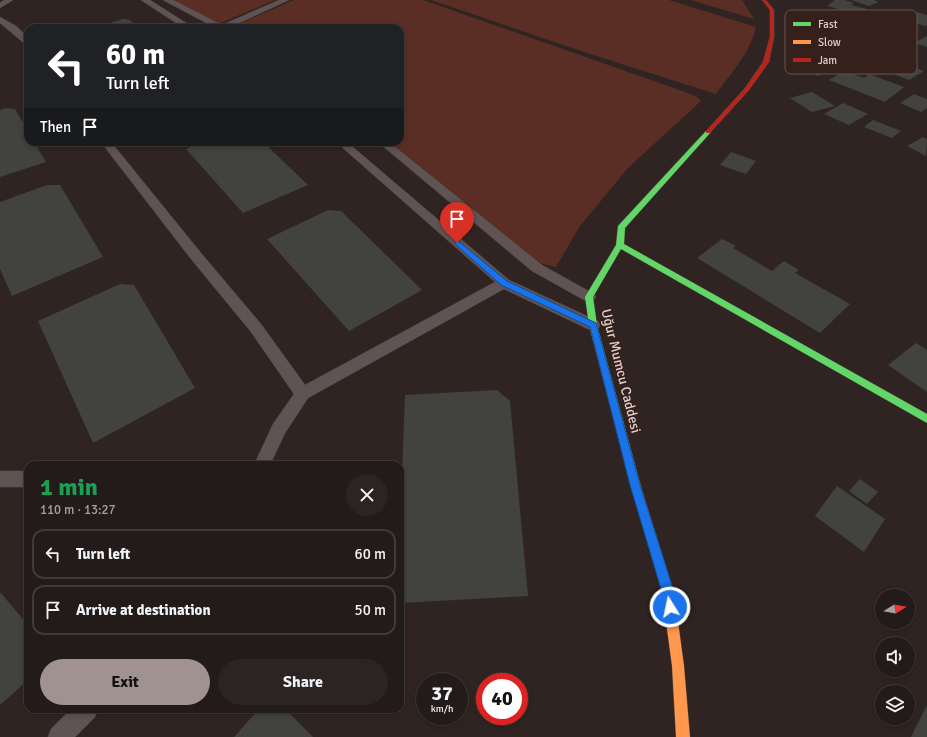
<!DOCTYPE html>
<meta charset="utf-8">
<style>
body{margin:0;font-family:Signika,sans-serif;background:#2b2422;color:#f1f3f6;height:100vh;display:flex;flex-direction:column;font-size:15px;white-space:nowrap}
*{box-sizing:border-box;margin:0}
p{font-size:13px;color:#a3a1a2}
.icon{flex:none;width:22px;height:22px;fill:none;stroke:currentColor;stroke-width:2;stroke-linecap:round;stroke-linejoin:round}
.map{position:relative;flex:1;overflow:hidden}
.details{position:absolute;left:24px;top:461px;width:380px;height:252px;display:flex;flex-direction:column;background:#231b19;border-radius:12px;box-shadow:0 2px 6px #0003,0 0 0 1px #403938}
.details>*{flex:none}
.guide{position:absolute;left:24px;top:24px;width:380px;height:122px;border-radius:12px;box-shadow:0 2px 6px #0003,0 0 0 1px #403938;background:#202124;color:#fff;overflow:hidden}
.needle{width:26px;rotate:79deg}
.fabs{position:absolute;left:875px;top:589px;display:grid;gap:8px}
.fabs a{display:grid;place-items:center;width:40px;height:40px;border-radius:50%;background:#231b19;box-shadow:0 2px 6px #0003,0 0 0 1px #403938;font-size:20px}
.speed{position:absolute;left:416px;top:673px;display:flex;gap:8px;font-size:20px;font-weight:700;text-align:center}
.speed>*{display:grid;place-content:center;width:52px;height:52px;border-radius:50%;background:#231b19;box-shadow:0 2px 6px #0003,0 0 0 1px #403938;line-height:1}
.speed small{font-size:10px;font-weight:400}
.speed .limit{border:6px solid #d22;background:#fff;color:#111}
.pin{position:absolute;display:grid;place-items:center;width:34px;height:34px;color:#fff;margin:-41px -17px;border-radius:50% 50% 50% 0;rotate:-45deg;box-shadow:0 0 4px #0007}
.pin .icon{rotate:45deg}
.me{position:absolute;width:44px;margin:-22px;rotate:350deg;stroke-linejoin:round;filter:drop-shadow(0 0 3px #0008)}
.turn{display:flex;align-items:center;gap:14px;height:84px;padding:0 16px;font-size:18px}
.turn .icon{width:52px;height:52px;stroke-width:2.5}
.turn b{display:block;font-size:28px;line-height:34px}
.then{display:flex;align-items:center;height:38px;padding:0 16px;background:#0003;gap:8px;font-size:15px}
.round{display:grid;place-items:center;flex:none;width:42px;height:42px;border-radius:21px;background:#2b2422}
.summary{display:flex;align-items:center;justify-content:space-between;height:68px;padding:0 16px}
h1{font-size:24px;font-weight:800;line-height:30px;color:#1e9e55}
.cta{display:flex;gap:8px;margin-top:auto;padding:8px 16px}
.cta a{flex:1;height:46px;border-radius:24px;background:#a09290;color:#111;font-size:16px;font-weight:800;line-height:46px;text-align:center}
.cta a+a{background:#2b2422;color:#f1f3f6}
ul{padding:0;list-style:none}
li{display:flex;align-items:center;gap:12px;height:50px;margin:0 8px 6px;padding:0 8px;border:2px solid #403938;border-radius:12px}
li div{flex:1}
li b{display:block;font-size:15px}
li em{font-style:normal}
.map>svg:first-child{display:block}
</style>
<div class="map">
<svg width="927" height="737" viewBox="0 0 927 737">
<rect width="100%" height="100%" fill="#2f2421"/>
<g fill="#5a2e24">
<polygon points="165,0 275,0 216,25"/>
<polygon points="294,0 423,0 688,93 696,96 701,101 628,168 580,226 556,267 535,262 387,142 400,142 400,28 229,28"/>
<path d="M431,0h238l87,27c-5,25 -25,46 -40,67l-132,-42z"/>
<polygon points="691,0 742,0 754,19"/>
</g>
<g fill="#42423f">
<polygon points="835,0 845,0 854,3 851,5 867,9 860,15 827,6"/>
<polygon points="851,0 874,0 879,2 869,6"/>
<polygon points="917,12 927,15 927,25 925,26 905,20"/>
<polygon points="123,19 130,20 139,28 93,28"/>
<polygon points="927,36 927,47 914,43"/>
<polygon points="815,61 834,69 818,76 799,68"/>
<polygon points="902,63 924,71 909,80 888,72"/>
<polygon points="844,71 864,78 869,74 904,87 885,102 829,80"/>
<polygon points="812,92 835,106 812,112 790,98"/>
<polygon points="914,94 927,99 927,108 921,112 900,103"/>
<polygon points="843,103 868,114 849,125 824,114"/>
<polygon points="5,108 15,109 28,131 28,142 34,142 46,162 0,177 0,110"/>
<polygon points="873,120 901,131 892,138 864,127"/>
<polygon points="923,137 927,139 926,156 907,146"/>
<polygon points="204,142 263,142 308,185 243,213 186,149"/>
<polygon points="731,152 756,161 746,174 720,165"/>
<polygon points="47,185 60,185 103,257 12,296 0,269 0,202"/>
<polygon points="328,210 341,211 422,290 349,331 267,239"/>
<polygon points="722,239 736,246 733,248 772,271 784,261 799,270 795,273 850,304 820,333 697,258"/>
<polygon points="120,284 134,285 195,388 93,443 38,321"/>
<polygon points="916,343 927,350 927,392 888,365"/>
<polygon points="497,390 510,401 528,596 400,603 400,527 405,395"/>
<polygon points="860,479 878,492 867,504 849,491"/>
<polygon points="837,486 885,519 864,552 815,516"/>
<polygon points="0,592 28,625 28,680 0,705"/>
<polygon points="927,705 927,737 911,737"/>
<polygon points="259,709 285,709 313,737 234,737"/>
</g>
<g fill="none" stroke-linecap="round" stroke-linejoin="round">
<g stroke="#4a403d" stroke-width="1">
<g id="lane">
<polygon points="4,0 13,0 0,8 0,3"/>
<polygon points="141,0 150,0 194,28 184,28"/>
<polygon points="163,0 173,0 222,25 279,0 289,0 228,28 216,28"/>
<polygon points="0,17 16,26 28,37 28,45 25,44 0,23"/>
<polygon points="101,142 111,142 201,253 261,324 305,385 495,282 336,142 347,142 509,280 598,321 600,325 598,329 593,330 588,329 504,289 308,398 285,433 270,465 254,465 273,424 294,394 251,332 191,259"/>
<polygon points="378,142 389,142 542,265 594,294 596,297 594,300 589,302 584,300 532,271"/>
<rect x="0" y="471" width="28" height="16"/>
<polygon points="71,709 98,709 95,717 75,737 48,737 51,729"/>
</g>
</g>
<g stroke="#4a403d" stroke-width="1">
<polygon id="fast" points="706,131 711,132 625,228 624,244 927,414 927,423 621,249 593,297 597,325 641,487 640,490 636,492 632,490 631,487 589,325 585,297 616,245 618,226"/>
</g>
<g stroke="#4a403d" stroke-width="1">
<polygon id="slow" points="636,482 640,484 641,487 674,592 684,666 690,737 676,737 672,666 662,592 631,487 632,484"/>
</g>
<g stroke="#4a403d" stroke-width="1">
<polygon id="jam" points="762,0 766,0 774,10 774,37 769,62 749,90 710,133 706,133 706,131 745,88 763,62 770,37 770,10"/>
</g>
<use href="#lane" fill="#5f5453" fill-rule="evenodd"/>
<use href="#fast" fill="#63d668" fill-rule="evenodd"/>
<use href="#slow" fill="#ff974d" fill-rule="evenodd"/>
<use href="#jam" fill="#b3261e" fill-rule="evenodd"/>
</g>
<polygon fill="#1a73e8" stroke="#114b97" points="457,240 507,281 596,323 640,485 674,592 676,607 674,611 670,613 666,611 662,592 630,485 590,327 501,285 455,244 455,241"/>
<g text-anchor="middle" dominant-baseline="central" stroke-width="3" stroke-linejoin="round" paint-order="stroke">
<g font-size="14" fill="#ddcecb" stroke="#35201b">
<text transform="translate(621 371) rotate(76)">Uğur Mumcu Caddesi</text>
</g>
</g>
<rect x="785" y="10" width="132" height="64" rx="6" fill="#35201b" stroke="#675450" stroke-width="1"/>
<rect x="793" y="22" width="18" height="4" fill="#63d668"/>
<rect x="793" y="40" width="18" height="4" fill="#ff974d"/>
<rect x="793" y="58" width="18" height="4" fill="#b3261e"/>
<g font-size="11" fill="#ddcecb">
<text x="818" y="28">Fast</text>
<text x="818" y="46">Slow</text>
<text x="818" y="64">Jam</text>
</g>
</svg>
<div class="fabs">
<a><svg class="needle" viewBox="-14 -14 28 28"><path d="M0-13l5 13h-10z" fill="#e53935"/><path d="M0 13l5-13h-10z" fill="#a3a1a2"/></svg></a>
<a><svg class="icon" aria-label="sound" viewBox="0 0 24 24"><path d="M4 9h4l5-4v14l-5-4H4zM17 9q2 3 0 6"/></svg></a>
<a><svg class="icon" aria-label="layers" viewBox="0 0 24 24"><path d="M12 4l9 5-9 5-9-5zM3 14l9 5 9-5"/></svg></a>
</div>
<div class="speed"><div>37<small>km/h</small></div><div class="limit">40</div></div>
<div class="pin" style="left:457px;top:243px;background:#d93025"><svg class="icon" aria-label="arrive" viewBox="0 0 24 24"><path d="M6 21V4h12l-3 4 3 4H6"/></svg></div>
<svg class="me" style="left:670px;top:607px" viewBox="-20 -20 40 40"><circle r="17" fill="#1a73e8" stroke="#fff" stroke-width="3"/><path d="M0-11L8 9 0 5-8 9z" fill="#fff"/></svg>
<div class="guide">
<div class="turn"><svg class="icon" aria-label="left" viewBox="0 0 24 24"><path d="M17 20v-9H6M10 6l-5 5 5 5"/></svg><div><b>60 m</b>Turn left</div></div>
<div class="then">Then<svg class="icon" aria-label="arrive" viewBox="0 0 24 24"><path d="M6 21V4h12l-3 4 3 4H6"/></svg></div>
</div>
<section class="details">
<div class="summary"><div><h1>1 min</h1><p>110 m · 13:27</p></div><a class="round"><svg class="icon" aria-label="close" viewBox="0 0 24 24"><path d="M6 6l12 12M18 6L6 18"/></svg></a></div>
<ul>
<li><svg class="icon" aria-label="left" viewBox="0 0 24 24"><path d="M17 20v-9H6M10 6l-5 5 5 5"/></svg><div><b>Turn left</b></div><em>60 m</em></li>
<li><svg class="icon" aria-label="arrive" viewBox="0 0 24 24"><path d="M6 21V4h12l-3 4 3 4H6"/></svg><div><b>Arrive at destination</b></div><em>50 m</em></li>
</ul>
<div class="cta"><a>Exit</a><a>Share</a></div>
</section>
</div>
